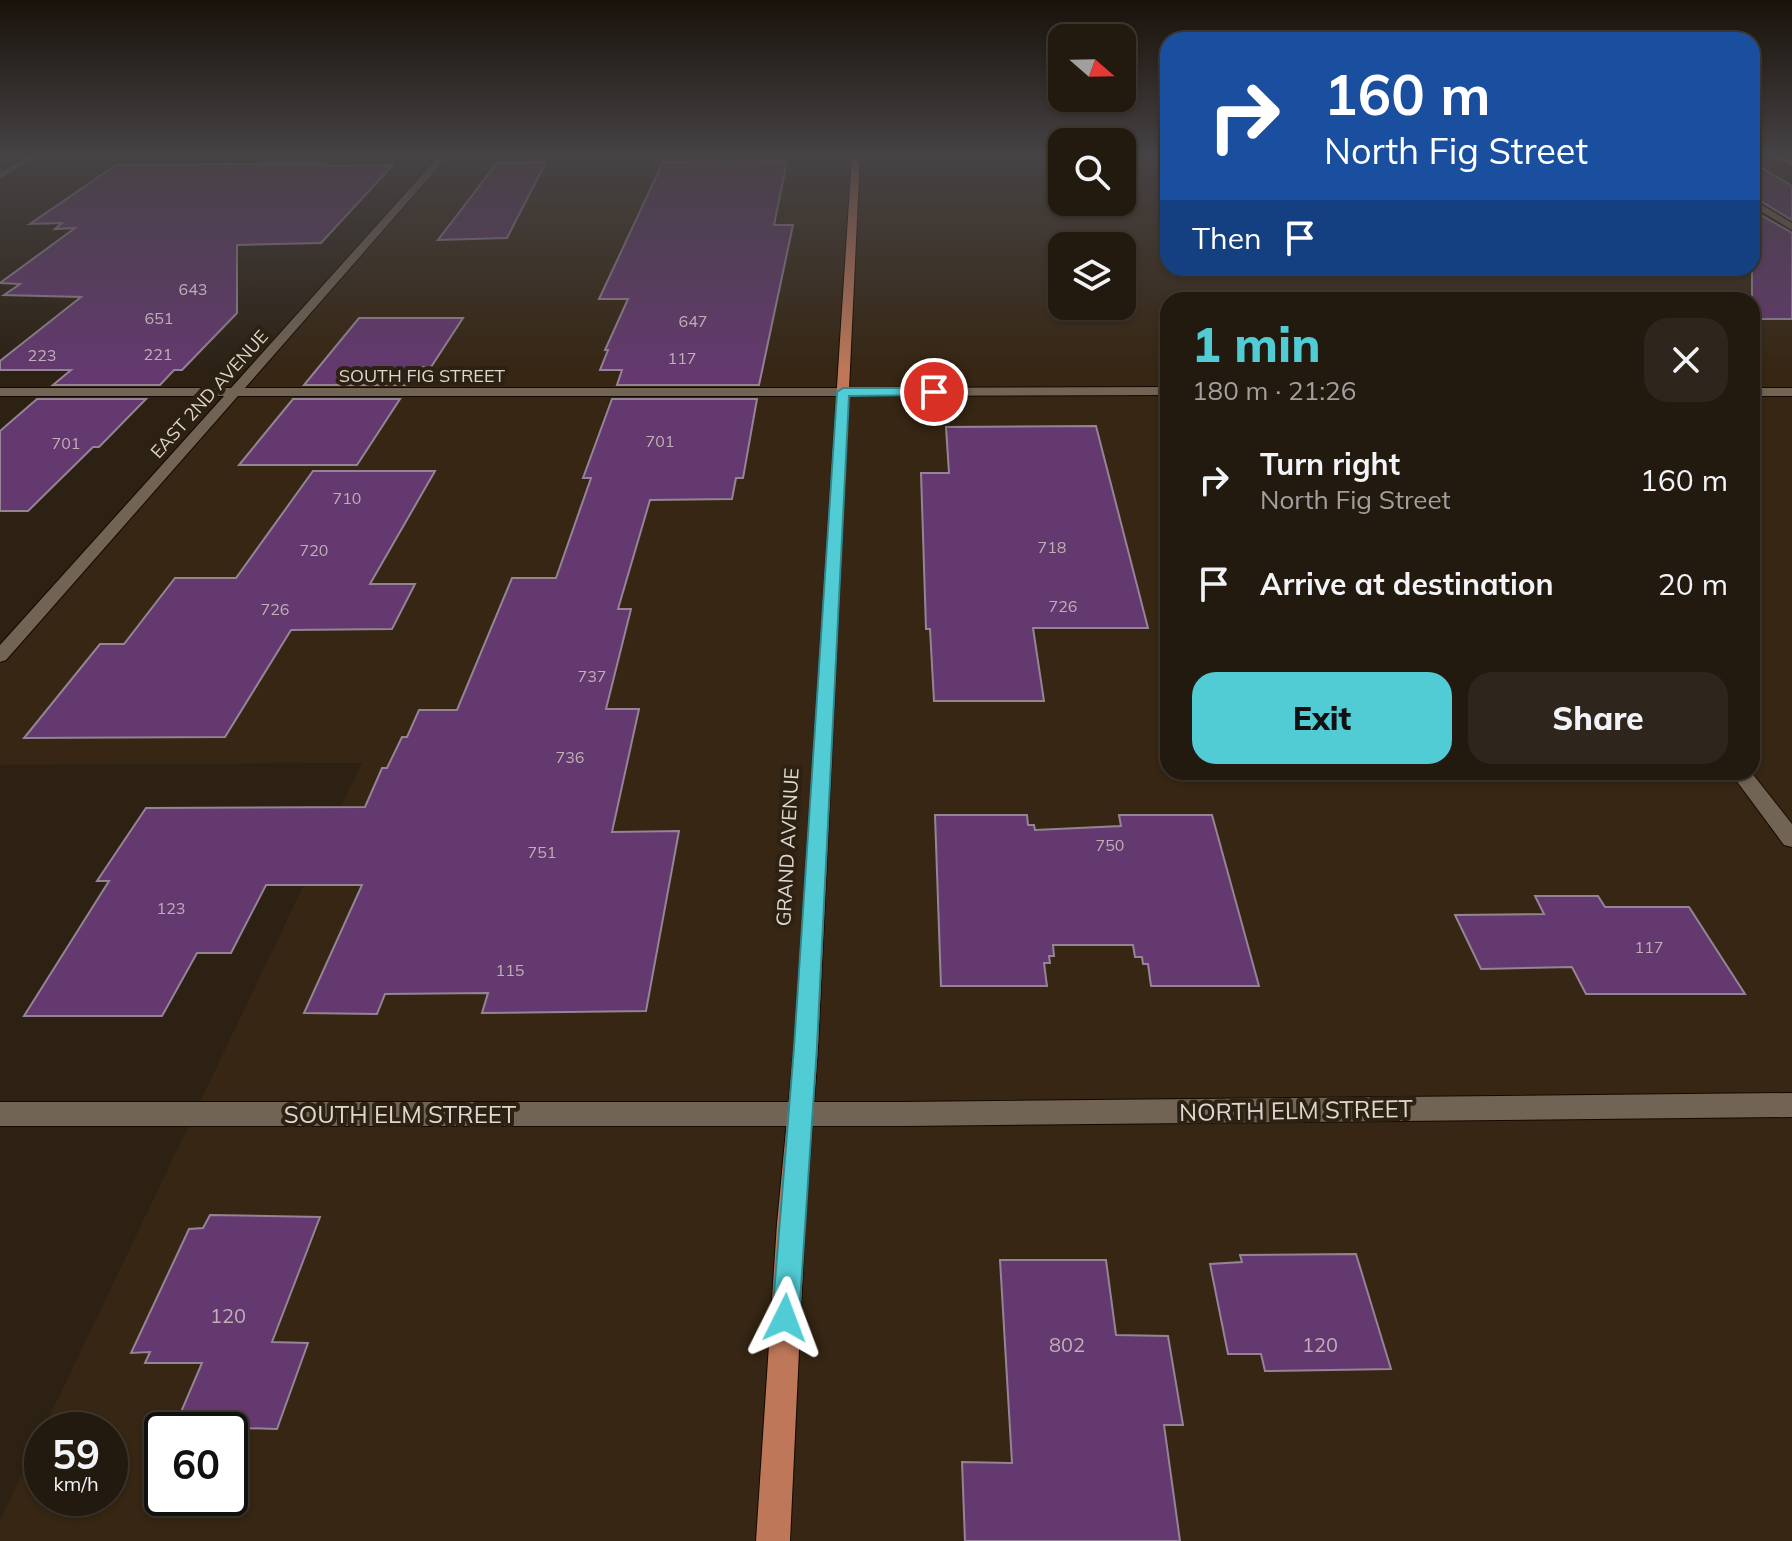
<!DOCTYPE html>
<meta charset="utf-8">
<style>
body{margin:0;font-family:Mulish,sans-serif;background:#2e261d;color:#f1f3f6;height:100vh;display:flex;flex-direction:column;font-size:30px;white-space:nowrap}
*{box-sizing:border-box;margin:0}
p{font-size:26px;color:#a2a09e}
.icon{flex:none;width:44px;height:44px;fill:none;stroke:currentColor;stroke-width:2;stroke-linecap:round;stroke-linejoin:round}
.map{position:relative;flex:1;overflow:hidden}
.drawer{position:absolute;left:1160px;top:292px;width:600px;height:488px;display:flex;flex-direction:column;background:#22190f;border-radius:24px;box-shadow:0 2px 6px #0004,0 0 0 2px #3f382f}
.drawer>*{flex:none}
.hud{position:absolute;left:1160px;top:32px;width:600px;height:244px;border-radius:24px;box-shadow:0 2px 6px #0004,0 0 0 2px #3f382f;background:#1a4fa0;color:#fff;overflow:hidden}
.needle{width:52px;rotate:110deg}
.controls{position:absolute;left:1048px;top:24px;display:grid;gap:16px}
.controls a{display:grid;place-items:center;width:88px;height:88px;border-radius:16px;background:#22190f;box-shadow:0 2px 6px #0004,0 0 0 2px #3f382f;font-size:40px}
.speed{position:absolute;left:24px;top:1412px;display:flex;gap:16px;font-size:40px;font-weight:700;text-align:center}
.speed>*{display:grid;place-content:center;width:104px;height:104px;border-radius:50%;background:#22190f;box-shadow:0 2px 6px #0004,0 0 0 2px #3f382f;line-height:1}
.speed small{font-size:20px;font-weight:400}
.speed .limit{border:4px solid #111;border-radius:12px;background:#fff;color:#111}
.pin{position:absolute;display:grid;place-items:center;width:68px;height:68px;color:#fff;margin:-34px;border:4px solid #fff;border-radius:50%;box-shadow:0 2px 8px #0007}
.me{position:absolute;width:88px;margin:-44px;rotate:3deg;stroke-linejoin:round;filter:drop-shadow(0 0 6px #0008)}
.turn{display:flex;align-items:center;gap:28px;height:168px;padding:0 32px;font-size:36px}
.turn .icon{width:104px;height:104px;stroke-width:2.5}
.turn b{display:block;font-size:56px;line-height:68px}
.then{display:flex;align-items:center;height:76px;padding:0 32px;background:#0003;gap:16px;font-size:30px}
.round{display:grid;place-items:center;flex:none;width:84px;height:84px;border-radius:24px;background:#2e261d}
.summary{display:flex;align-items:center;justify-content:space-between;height:136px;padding:0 32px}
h1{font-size:48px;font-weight:800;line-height:60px;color:#51ccd4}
.primary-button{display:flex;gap:16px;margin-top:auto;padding:16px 32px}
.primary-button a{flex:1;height:92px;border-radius:24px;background:#51ccd4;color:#111;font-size:32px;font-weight:800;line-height:92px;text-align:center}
.primary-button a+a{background:#2e261d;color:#f1f3f6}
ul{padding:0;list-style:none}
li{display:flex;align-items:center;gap:24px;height:104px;padding:0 32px}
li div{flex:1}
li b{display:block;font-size:30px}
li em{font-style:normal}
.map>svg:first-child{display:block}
</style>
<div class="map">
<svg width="1792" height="1541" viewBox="0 0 1792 1541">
<rect width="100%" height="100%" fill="#2d2114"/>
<path fill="#362613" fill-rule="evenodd" d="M444,156h618v46h60v-46h46v112h584v-112h40v1385h-1792v-21l42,-88v66h68v-68h-67l319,-667 -362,2v-109zM1062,246h60v60h-60zM1168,300h584v472h-584zM162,1430h68v68h-68z"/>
<g fill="#64396f" stroke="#938596" stroke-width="2">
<polygon points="787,161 774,225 793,225 759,385 617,385 622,370 600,370 608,350 605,350 628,299 599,299 663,162"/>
<polygon points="546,162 507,238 438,240 497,163"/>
<polygon points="1752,162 1792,186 1792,220 1752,196"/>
<polygon points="328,163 326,166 393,165 321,243 237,245 237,313 182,370 174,370 160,385 53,385 71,370 0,370 0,361 81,297 4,295 20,284 0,283 75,228 55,229 62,223 30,224 116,165"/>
<polygon points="1752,210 1792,233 1792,319 1752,319"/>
<polygon points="359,318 463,318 431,367 421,367 409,385 304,385"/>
<polygon points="37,399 146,399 99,447 93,447 28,511 0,511 0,431"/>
<polygon points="293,399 400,399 357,465 239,465"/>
<polygon points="612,399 757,399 743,478 736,478 732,499 650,500 618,609 631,609 606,709 639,709 612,832 679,831 646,1011 482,1013 488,993 385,994 377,1014 304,1013 362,885 266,885 231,953 197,953 162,1016 24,1016 109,881 97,881 146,808 365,807 382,768 387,768 402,737 407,737 419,710 457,710 512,578 556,578 591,478 583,478"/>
<polygon points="1096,426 1148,628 1033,628 1044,701 934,701 930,629 926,629 921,473 949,473 946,427"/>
<polygon points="313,471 435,471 370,584 415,584 392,629 291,630 225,737 24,738 100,644 124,644 175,578 236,578"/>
<polygon points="935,815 1027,815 1028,825 1034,825 1035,830 1121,826 1119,815 1212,815 1259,986 1151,986 1148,964 1143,964 1142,957 1135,957 1133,945 1053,945 1054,956 1049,956 1050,963 1044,963 1047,986 941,986"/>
<polygon points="1535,896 1598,896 1605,907 1689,907 1745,994 1586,994 1572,967 1481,969 1455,915 1544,914"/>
<polygon points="210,1215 320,1217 272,1342 308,1343 277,1429 175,1426 202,1363 145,1363 150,1352 131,1353 189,1229 203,1228"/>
<polygon points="1356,1254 1391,1369 1265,1371 1261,1354 1228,1354 1210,1264 1242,1262 1240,1255"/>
<polygon points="1000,1260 1106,1260 1116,1335 1168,1336 1183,1425 1164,1425 1180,1541 965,1541 962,1462 1012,1463"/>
</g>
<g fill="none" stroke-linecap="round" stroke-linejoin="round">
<g stroke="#150a01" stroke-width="2">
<g id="minor">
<polygon points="29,156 39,156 0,179 0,172"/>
<polygon points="439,156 448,156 245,388 843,388 850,392 843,396 238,396 6,660 0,662 0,645 224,396 0,396 0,388 231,388"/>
<polygon points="1752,199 1792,223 1792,230 1752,206"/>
<polygon points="1730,772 1751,772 1792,824 1792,847 1784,845"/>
<polygon points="1792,1093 1792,1117 904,1126 0,1126 0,1102 904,1102"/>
</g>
</g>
<g stroke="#150a01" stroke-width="2">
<g id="tertiary">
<polygon points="1168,387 1168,395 843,396 836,392 843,388"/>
<rect x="1752" y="388" width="40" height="8"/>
</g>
</g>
<g stroke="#150a01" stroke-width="2">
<g id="primary">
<polygon points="852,156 860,156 818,1047 805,1224 790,1541 756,1541 777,1224 794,1047"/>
<polygon points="1771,156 1792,160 1792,166 1772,158"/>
</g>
</g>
<use href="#minor" fill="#726455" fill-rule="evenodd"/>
<use href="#tertiary" fill="#726455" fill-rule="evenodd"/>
<use href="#primary" fill="#be7859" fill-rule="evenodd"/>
</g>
<linearGradient id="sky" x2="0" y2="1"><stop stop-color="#19120b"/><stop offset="0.42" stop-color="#464345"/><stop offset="1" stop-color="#464345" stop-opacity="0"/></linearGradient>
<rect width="1792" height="371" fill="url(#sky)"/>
<polygon fill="#51ccd4" stroke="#35858a" stroke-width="2" points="843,388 934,388 940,392 934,395 849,396 817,1047 799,1318 795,1328 785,1332 776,1328 772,1318 794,1047 837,392"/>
<g text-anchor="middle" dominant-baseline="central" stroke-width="8" stroke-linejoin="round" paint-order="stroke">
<g font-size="16" fill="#c0b0b6">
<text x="193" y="289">643</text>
<text x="159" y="318">651</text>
<text x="693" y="321">647</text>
<text x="158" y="354">221</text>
<text x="42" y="355">223</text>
<text x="682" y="358">117</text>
<text x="660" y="441">701</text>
<text x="66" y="443">701</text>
<text x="347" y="498">710</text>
<text x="1052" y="547">718</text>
<text x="314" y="550">720</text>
<text x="1063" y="606">726</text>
<text x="275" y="609">726</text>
<text x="592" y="676">737</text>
<text x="570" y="757">736</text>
<text x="1110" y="845">750</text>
<text x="542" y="852">751</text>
<text x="171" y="908">123</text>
<text x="1649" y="947">117</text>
<text x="510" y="970">115</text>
</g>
<g font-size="18" fill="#dfd7ce" stroke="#2d2114">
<text x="422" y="375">SOUTH FIG STREET</text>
<text transform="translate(209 394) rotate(-48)">EAST 2ND AVENUE</text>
</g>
<g font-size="20" fill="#dfd7ce" stroke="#2d2114">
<text transform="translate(787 847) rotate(-87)">GRAND AVENUE</text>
</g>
<g font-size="20" fill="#c0b0b6">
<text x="228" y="1315">120</text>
<text x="1067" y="1344">802</text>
<text x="1320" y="1344">120</text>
</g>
<g font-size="24" fill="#dfd7ce" stroke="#2d2114">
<text transform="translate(1296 1110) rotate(-1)">NORTH ELM STREET</text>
<text x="400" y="1114">SOUTH ELM STREET</text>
</g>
</g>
</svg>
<div class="controls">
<a><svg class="needle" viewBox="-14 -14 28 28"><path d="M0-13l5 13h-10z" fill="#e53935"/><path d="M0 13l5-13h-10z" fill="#a2a09e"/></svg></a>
<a><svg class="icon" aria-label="search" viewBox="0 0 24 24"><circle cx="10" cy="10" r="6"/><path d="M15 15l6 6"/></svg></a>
<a><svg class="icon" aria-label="layers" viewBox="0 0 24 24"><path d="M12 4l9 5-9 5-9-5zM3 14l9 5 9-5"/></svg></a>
</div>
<div class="speed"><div>59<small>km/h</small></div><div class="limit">60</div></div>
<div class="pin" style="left:934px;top:392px;background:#d93025"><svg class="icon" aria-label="arrive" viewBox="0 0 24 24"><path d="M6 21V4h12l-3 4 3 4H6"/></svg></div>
<svg class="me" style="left:785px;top:1318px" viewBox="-20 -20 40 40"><path d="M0-17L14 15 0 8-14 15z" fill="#51ccd4" stroke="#fff" stroke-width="4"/></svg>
<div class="hud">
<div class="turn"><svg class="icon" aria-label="right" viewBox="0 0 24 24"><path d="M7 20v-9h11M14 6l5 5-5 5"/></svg><div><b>160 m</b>North Fig Street</div></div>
<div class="then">Then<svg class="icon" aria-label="arrive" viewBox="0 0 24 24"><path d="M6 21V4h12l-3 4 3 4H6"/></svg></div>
</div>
<section class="drawer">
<div class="summary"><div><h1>1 min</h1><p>180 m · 21:26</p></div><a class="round"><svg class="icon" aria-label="close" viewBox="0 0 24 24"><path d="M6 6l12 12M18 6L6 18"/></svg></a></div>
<ul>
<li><svg class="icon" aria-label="right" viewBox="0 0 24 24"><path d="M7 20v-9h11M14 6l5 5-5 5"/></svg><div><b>Turn right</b><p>North Fig Street</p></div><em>160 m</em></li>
<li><svg class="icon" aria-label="arrive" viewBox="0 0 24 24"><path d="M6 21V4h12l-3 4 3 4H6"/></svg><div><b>Arrive at destination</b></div><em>20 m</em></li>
</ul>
<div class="primary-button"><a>Exit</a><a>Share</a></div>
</section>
</div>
